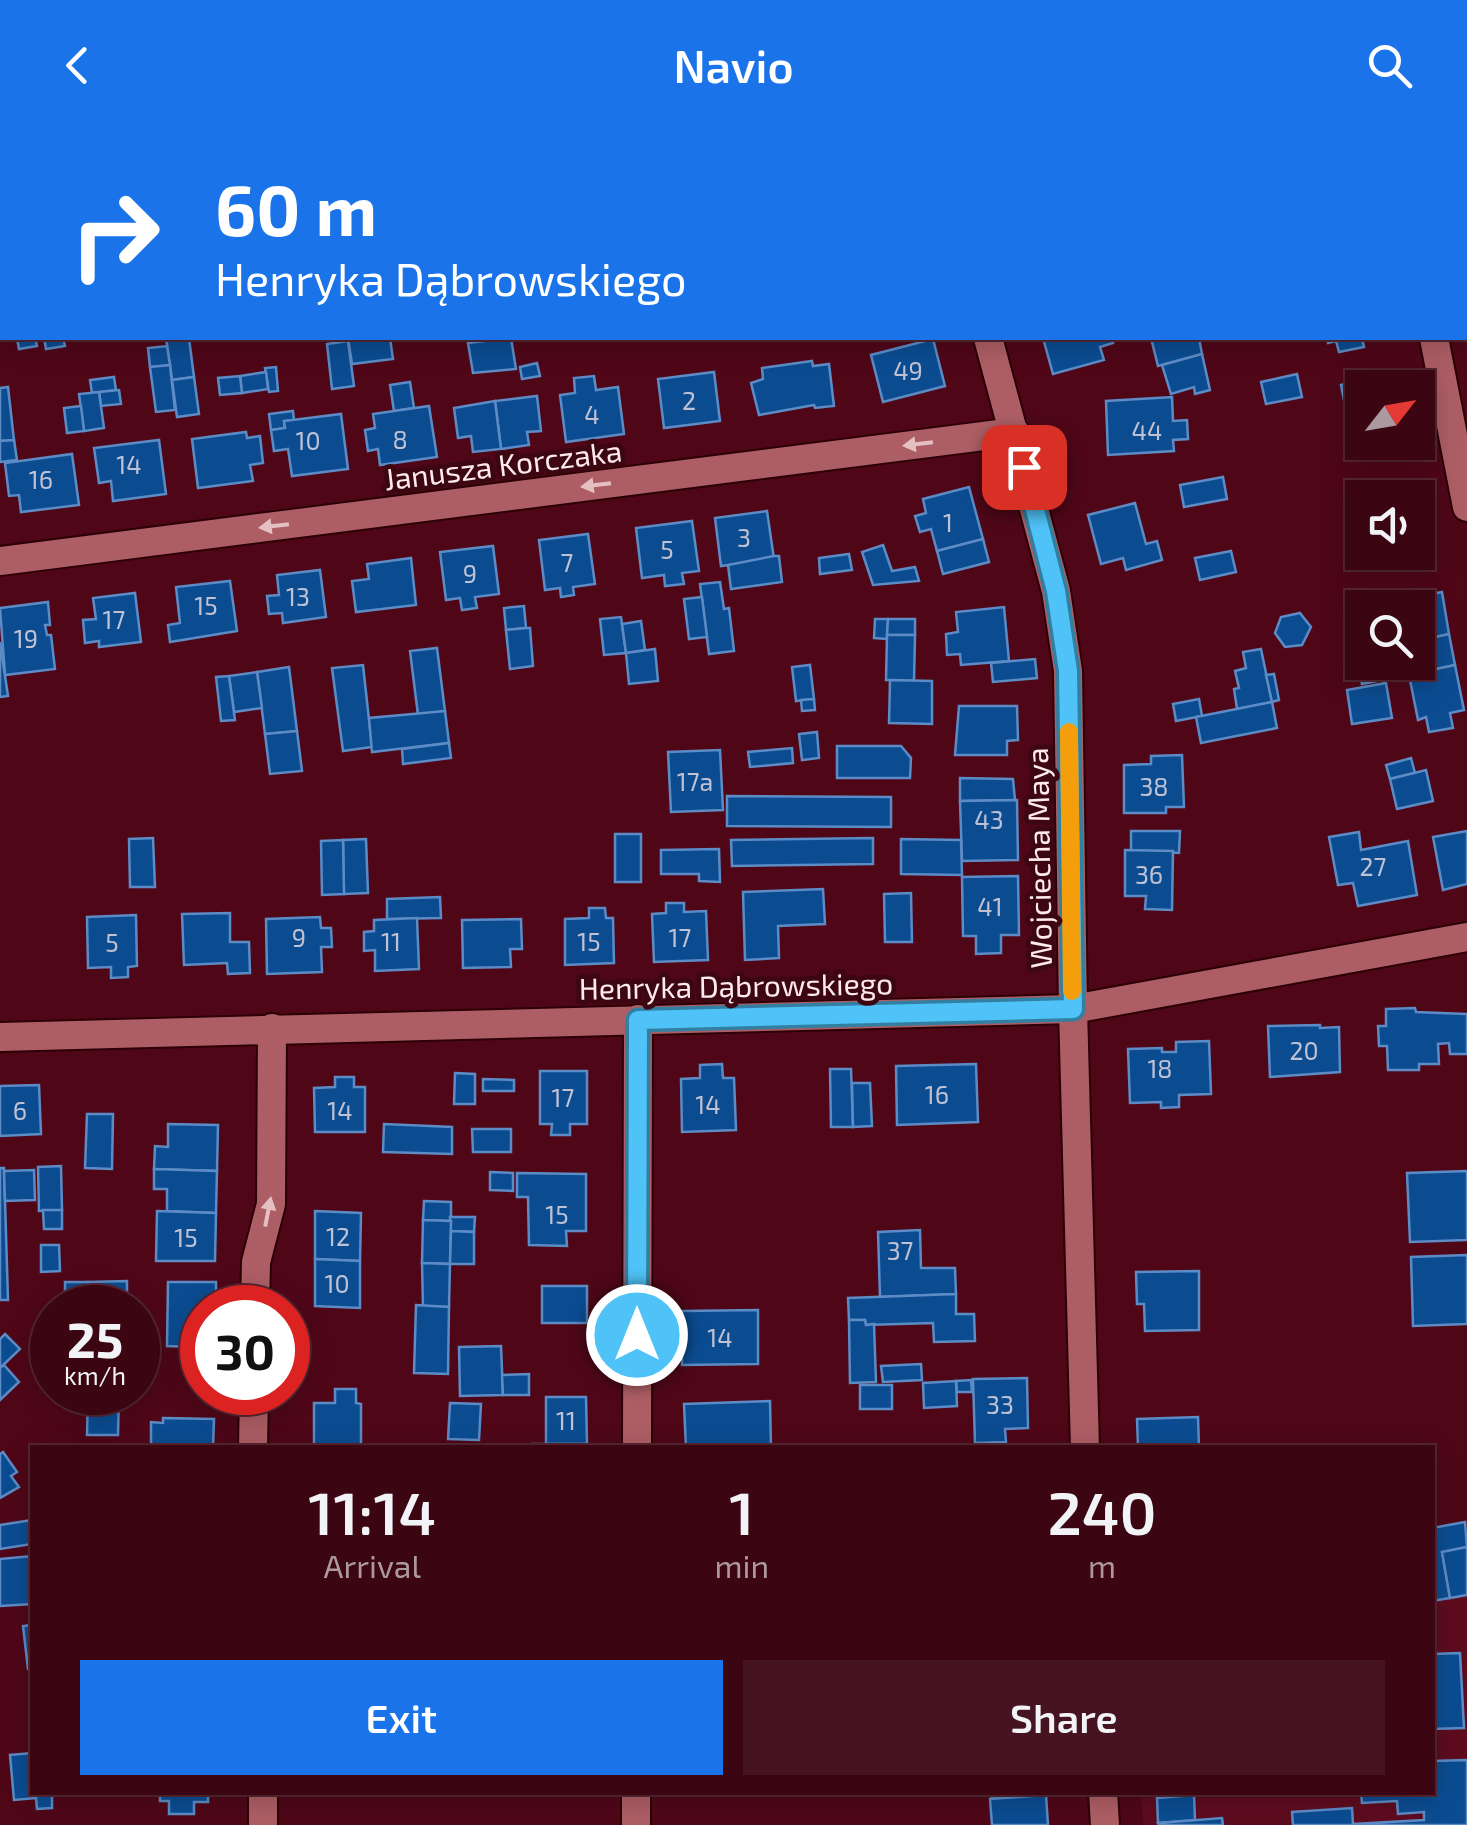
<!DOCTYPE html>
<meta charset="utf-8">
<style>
body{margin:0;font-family:"Exo 2",sans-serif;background:#461320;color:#f1f3f6;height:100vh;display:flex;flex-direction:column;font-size:38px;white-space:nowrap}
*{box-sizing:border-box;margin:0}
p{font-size:32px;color:#ac999f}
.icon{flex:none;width:55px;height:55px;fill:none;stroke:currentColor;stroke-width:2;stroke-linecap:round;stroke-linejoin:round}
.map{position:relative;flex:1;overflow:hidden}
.drawer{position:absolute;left:30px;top:1315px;width:1405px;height:350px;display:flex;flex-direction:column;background:#3b0512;border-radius:0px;box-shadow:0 5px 25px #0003,0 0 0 2px #542632}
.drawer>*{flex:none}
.guide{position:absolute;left:0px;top:0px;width:1468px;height:210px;box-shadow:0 5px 25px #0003,0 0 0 2px #542632;background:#1a73e8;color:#fff;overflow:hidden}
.needle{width:65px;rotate:59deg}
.fabs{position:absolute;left:1345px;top:240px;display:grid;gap:20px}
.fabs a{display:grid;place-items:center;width:90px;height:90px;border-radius:0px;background:#3b0512;box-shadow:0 5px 25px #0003,0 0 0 2px #542632;font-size:50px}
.speed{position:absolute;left:30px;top:1155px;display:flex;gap:20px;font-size:50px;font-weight:700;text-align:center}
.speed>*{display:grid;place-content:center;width:130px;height:130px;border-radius:50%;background:#3b0512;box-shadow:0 5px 25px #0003,0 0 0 2px #542632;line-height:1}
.speed small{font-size:25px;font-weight:400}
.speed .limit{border:15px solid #d22;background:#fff;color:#111}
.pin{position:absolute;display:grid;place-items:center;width:85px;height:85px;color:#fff;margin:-42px;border-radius:20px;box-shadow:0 5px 15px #0006}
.me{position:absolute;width:110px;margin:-55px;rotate:0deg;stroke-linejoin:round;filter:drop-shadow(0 0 8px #0008)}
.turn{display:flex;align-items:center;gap:35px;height:210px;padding:0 50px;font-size:45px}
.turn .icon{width:130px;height:130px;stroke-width:2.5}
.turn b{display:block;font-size:70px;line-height:85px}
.eta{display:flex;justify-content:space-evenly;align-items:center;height:170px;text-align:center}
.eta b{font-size:60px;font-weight:600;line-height:70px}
.button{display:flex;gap:20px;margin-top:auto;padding:20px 50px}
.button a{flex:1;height:115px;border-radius:0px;background:#1a73e8;color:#fff;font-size:40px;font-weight:600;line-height:115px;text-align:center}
.button a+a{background:#461320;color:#f1f3f6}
header{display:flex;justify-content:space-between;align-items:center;height:130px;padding:0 50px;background:#1a73e8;color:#fff;font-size:45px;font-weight:600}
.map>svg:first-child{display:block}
</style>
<header><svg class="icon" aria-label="back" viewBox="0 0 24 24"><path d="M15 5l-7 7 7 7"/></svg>Navio<svg class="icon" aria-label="search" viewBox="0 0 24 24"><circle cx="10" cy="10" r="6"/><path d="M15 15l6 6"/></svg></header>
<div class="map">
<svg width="1467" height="1695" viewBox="0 0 1467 1695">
<rect width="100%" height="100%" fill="#4f0718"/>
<polygon fill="#5d0c1e" points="1467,1392 1467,1695 1143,1695 1141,1663 1432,1662 1433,1398"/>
<g fill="#0b4c91" stroke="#5d8bc5" stroke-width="2.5">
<polygon points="0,0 47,0 48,2 2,2 0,36"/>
<polygon points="91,0 159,0 159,2 92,2"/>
<polygon points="995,0 1040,0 1041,2 996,2"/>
<polygon points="1465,29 1467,29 1465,84"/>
<polygon points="17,208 35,208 37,216 19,219"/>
<polygon points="44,208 63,208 65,216 46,219"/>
<polygon points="166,208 189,208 194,247 172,250"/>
<polygon points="348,208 390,208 393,229 352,234"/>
<polygon points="511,208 516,239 473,243 468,213"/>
<polygon points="1043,208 1111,208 1113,213 1100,217 1104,230 1053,244"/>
<polygon points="1151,208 1199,208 1202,224 1158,236"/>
<polygon points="1327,208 1362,208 1364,217 1339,222 1336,211 1328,213"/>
<polygon points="933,209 945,256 883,272 871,225"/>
<polygon points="348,211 354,256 332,259 327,214"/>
<polygon points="167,216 170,235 150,237 148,218"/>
<polygon points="1202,224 1210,260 1195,264 1194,257 1171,264 1162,235"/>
<polygon points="812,231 813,236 829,234 834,276 815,278 814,275 759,285 751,253 763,249 762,238"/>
<polygon points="537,233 540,246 522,249 520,237"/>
<polygon points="170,235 175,280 156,282 150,237"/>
<polygon points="276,237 278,261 269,262 265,238"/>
<polygon points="266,242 268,259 242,263 240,246"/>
<polygon points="714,242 720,291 664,298 658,249"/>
<polygon points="1297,244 1302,267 1266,274 1261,252"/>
<polygon points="1393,244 1396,258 1362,258 1362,309 1362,304 1351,306 1341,255"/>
<polygon points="240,246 242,263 220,265 218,248"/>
<polygon points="594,246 596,260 618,257 624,304 566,312 560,265 575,263 574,248"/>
<polygon points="114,247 116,260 92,263 90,250"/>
<polygon points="194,247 199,284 177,287 172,250"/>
<polygon points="410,252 414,278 394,281 390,255"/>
<polygon points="8,257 14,310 0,311 0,258"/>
<polygon points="119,260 121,274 101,276 99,262"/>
<polygon points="99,262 104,298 84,301 79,264"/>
<polygon points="537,266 541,301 527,302 529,315 501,319 495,271"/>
<polygon points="1172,267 1173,291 1187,290 1188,309 1173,310 1174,321 1108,325 1106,271"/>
<polygon points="495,271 501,319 473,322 471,306 458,308 454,278"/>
<polygon points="81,276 84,301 67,303 64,278"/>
<polygon points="429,276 437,327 380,335 378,319 368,321 365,300 375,298 373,284"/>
<polygon points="293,281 294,290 284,291 285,298 271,300 269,284"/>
<polygon points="341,284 348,339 292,346 288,319 274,321 271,300 285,298 284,291"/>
<polygon points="246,302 247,308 260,306 263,333 250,335 253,351 198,358 192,309"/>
<polygon points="14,310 17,330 0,332 0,311"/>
<polygon points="159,310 166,364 113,371 111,351 99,353 94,318"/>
<polygon points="72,324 79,375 21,382 19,365 9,366 5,333"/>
<polygon points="1223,347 1227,369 1184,377 1180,355"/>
<polygon points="1416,355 1423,394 1418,395 1418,368 1362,368 1362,402 1356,366"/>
<polygon points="969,357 983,409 937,421 931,399 920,402 915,386 926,383 923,369"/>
<polygon points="1135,373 1146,414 1157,411 1162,430 1126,440 1123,428 1101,434 1088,385"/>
<polygon points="767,381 774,429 721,436 715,388"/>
<polygon points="692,391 699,441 682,443 684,454 665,456 664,445 642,448 636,398"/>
<polygon points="1362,403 1362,422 1416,422 1360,433 1355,404"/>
<polygon points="588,404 595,454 573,457 574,465 561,467 560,458 545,460 539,410"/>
<polygon points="983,409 989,432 943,444 937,421"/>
<polygon points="883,415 892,441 915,437 919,451 873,455 862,422"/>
<polygon points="493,416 499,464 475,467 477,478 462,480 460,468 446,470 440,422"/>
<polygon points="1231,421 1236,442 1200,450 1195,428"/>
<polygon points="849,424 852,440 820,444 819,428"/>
<polygon points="774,426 779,426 782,452 731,459 728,435"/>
<polygon points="411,428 416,475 356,482 352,451 369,449 367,434"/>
<polygon points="320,440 326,487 283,493 282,483 269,484 267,466 279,465 277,445"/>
<polygon points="230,451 237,501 170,512 168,495 180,493 176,457"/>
<polygon points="720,452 724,479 729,478 734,521 709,524 700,454"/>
<polygon points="1442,462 1449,504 1418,511 1418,478 1398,478 1396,471"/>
<polygon points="135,463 141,512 99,517 99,511 85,513 83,490 96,489 93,468"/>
<polygon points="702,467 707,507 689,509 684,469"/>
<polygon points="48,472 50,495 45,495 47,505 51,505 55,539 5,545 0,478"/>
<polygon points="524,476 526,498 506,500 504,478"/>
<polygon points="1004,477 1009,531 961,535 960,524 947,525 946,504 958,502 956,482"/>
<polygon points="1300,483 1311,497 1302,515 1285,517 1275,503 1281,487"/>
<polygon points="621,487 626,523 604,525 600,489"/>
<polygon points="875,489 888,489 887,509 874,508"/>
<polygon points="888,489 915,489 915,505 887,505"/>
<polygon points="641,491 645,520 626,523 622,494"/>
<polygon points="526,498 530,498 533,536 510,539 506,500"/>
<polygon points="1449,504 1455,535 1362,554 1355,521 1362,519 1362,532 1418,532 1418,511"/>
<polygon points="887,505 915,505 914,551 886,550"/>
<polygon points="0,512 8,566 0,567"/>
<polygon points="437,518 445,581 418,585 410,521"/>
<polygon points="655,519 658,551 629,554 626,523"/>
<polygon points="1261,519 1272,572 1237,579 1234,559 1239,558 1235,541 1246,538 1243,522"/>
<polygon points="1035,529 1037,548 993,552 991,533"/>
<polygon points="363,535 372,617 343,621 332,538"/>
<polygon points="810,535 814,569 796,571 792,537"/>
<polygon points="1455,535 1464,580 1450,583 1453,598 1429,602 1426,587 1418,590 1409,545"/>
<polygon points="289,537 297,601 265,604 257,542"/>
<polygon points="257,542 262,578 234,582 229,546"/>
<polygon points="1274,544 1279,570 1272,572 1266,545"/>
<polygon points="229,546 235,590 221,591 216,547"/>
<polygon points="890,550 932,551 932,594 889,593"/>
<polygon points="1386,553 1392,588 1352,594 1347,560"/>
<polygon points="814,569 815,580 802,581 801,570"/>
<polygon points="1199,569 1202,586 1176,591 1173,574"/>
<polygon points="1272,572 1277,598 1201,613 1196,587"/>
<polygon points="959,576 1017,576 1018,610 1007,611 1007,625 955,625"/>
<polygon points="445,581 449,613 372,622 369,588"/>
<polygon points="297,601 302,641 270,644 265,604"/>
<polygon points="817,602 819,628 802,630 799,604"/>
<polygon points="449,613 451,628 403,634 402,619"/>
<polygon points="837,616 901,616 911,628 910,648 837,648"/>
<polygon points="792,618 793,633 750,637 748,622"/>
<polygon points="720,620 723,680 671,682 668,622"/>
<polygon points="1182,625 1184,677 1166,677 1166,683 1124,683 1124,635 1151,634 1151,626"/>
<polygon points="1411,628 1415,643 1390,649 1386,635"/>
<polygon points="1426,640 1433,671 1397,679 1390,649"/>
<polygon points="960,648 1013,649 1015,670 960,671"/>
<polygon points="727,666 891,667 891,697 727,696"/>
<polygon points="1017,670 1018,730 962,731 960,671"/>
<polygon points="1131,701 1180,701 1179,723 1131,720"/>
<polygon points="1467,701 1467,754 1443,760 1433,707"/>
<polygon points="1359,702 1361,720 1408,711 1417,765 1358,776 1353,753 1338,755 1329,707"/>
<rect x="615" y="704" width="26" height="48"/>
<polygon points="153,708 155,757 130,757 129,709"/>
<polygon points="873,708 873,734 732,736 731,710"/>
<polygon points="366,709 368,763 344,764 343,710"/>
<polygon points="901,709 961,710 962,745 901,744"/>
<polygon points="343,710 344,764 322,765 321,711"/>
<polygon points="719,719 720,752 699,751 699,744 661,744 661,720"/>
<polygon points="1125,720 1173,721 1172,780 1145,779 1146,766 1125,766"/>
<polygon points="1018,746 1019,805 1001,805 1001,823 976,824 976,806 963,806 962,747"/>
<polygon points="823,759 825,794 778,796 779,828 745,830 743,762"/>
<polygon points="911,763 912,812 885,812 884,764"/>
<polygon points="440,767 441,788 387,789 387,769"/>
<polygon points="666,773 684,773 684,782 706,781 708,830 654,832 652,784 666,783"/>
<polygon points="589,778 605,778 606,788 613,788 614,833 565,835 565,789 589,788"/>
<polygon points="230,783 230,812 249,812 250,843 228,844 227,833 184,835 182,784"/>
<polygon points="136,785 137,836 128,837 128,847 111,848 111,837 88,838 87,787"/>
<polygon points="320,787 321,798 331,798 332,817 321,817 322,842 267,844 266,789"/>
<polygon points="417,788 419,839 375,841 375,820 364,821 364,802 374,801 374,790"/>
<polygon points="521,789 522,819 510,819 511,837 463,838 462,790"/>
<polygon points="1415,878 1416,882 1467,884 1467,924 1450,924 1449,913 1438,914 1439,934 1419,934 1419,940 1388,940 1387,916 1379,916 1378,896 1386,896 1386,879"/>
<polygon points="1320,895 1320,898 1339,897 1340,942 1270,947 1268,896"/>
<polygon points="1209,911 1211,964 1179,965 1179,977 1161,978 1161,972 1130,973 1128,919 1162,918 1162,922 1176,922 1176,912"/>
<polygon points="722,934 723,948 734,948 736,1000 682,1002 681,949 700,948 700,935"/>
<polygon points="976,934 978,992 897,995 896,936"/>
<polygon points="830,939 851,939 853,997 831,997"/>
<polygon points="540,941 587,941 587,994 570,994 570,1005 551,1005 552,994 540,994"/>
<polygon points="455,943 475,944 475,974 454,974"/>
<polygon points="335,947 354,947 354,957 365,957 365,1002 315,1002 314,958 335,957"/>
<polygon points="483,949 514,950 514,961 483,961"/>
<polygon points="852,953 870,953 872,996 853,997"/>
<polygon points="39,955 41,1004 0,1006 0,956"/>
<polygon points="87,984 113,984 112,1039 85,1038"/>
<polygon points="168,994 218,995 217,1041 154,1039 155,1016 168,1017"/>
<polygon points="384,994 452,997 452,1024 383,1022"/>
<polygon points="472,999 511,999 511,1022 473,1022"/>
<polygon points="61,1036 62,1080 39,1081 38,1037"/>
<polygon points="0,1038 4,1038 8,1170 0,1170"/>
<polygon points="154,1039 217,1041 216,1083 167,1081 167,1059 154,1059"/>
<polygon points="34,1040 35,1070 5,1071 4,1041"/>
<polygon points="1467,1041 1467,1110 1410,1112 1407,1043"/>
<polygon points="490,1042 513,1043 513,1061 490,1060"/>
<polygon points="517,1043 586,1044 586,1101 566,1101 567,1116 529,1115 528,1067 517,1067"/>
<polygon points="424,1071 451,1072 451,1091 423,1090"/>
<polygon points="43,1080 62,1080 62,1099 44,1099"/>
<polygon points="157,1081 216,1083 215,1131 156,1131"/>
<polygon points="315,1081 361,1083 360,1131 315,1129"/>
<polygon points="450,1087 475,1087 474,1102 451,1101"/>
<polygon points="423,1090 451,1091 450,1134 422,1133"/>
<polygon points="920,1100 921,1138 955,1138 956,1164 880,1167 878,1102"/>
<polygon points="451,1101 474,1102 474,1134 450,1134"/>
<polygon points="41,1115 59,1115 60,1141 41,1142"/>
<polygon points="1467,1125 1467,1194 1413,1196 1411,1127"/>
<polygon points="315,1129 360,1131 360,1178 315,1176"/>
<polygon points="422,1133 450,1134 449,1177 423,1177"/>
<polygon points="1199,1141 1199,1200 1145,1201 1144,1174 1137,1174 1136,1142"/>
<polygon points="127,1151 127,1166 88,1167 88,1152"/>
<rect x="65" y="1152" width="23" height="9"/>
<polygon points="168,1152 216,1152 216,1178 202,1178 202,1228 190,1228 191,1217 167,1216"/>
<rect x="542" y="1156" width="45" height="37"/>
<rect x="65" y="1161" width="23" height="17"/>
<polygon points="956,1164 956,1184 974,1184 975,1211 934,1212 933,1193 866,1195 865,1190 849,1190 848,1168"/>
<polygon points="416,1175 449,1177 448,1244 414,1243"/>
<polygon points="758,1180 758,1234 682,1235 682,1181"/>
<polygon points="849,1190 865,1190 866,1195 874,1194 876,1252 850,1253"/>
<polygon points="5,1204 20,1219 0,1238 0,1209"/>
<polygon points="501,1216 503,1265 460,1266 459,1217"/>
<polygon points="921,1234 922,1250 883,1252 881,1236"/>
<polygon points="4,1235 19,1252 0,1270 0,1238"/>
<polygon points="529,1244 529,1265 503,1265 502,1245"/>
<polygon points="1027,1248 1028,1298 1005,1299 1006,1312 975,1313 973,1249"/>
<polygon points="971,1250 972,1262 957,1262 956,1251"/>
<polygon points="956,1251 957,1276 924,1278 923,1253"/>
<rect x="860" y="1255" width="32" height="24"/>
<polygon points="335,1259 356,1259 356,1273 361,1274 361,1318 314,1318 314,1273 335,1273"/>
<polygon points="88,1263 119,1263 118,1305 87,1305"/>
<polygon points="546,1267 586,1267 587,1314 546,1314"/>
<polygon points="770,1271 771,1318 686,1318 684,1274"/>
<polygon points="450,1273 481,1274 479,1310 448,1309"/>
<polygon points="1198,1287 1199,1318 1138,1318 1137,1289"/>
<polygon points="163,1288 214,1289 213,1318 151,1315 151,1292 163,1293"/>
<rect x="532" y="1314" width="55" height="4"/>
<polygon points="3,1322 17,1342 11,1346 19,1357 0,1368 0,1324"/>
<polygon points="32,1390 32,1414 0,1419 0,1395"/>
<polygon points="1465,1392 1467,1417 1442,1422 1450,1468 1432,1471 1432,1398"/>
<polygon points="1467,1417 1467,1465 1450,1468 1442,1422"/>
<polygon points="32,1426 32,1474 0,1476 0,1429"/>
<polygon points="32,1495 32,1539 28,1539 23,1496"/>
<polygon points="1460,1523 1464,1598 1432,1599 1432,1524"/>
<polygon points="32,1623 32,1662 62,1662 62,1665 52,1666 52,1678 37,1679 36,1668 14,1670 10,1625"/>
<polygon points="1467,1630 1467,1695 1293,1695 1292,1682 1352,1678 1353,1694 1424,1690 1424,1682 1398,1684 1397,1671 1362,1673 1361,1662 1432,1662 1432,1631"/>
<polygon points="160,1662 208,1662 208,1672 194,1672 194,1684 169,1684 169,1671 160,1671"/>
<polygon points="992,1662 1046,1662 1046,1665 992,1669"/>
<polygon points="1046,1665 1048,1695 992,1695 990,1669"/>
<polygon points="1194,1665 1195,1690 1158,1693 1157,1668"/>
<polygon points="1222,1688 1223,1695 1159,1695 1158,1693"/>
</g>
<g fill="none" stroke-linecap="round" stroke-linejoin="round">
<g stroke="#2c0006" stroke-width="32">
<g id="minor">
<polyline points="930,0 931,2"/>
<polyline points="1393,0 1394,2"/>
<polyline points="988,208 1056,461 1068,541 1073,879 1085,1318"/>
<polyline points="1434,208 1467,377"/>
<polyline points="0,431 1015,302"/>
<polyline points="0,907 1073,879 1467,807"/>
<polyline points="255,1178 256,1132 271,1074 272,898"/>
<polyline points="253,1318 254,1262"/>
<polyline points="637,1318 638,889"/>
<polyline points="1103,1662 1105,1695"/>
<polyline points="263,1695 263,1662"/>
<polyline points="636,1695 636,1662"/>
</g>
</g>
<use href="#minor" stroke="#ad5e65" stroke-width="28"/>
</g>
<defs><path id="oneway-solid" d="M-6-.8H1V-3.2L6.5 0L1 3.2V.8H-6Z" transform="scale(2.5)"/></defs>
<g fill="#e5c0c3">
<use href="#oneway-solid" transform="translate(918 314) rotate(173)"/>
<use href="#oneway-solid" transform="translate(596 355) rotate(173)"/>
<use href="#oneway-solid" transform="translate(274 396) rotate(173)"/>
<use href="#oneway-solid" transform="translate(268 1082) rotate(-79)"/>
</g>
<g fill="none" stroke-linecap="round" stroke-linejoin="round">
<g stroke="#337fa1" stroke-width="25">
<polyline id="route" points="637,1205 638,890 1073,879 1068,541 1056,461 1024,337"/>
</g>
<use href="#route" stroke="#4fc3f7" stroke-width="18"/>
<polyline stroke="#f59e0b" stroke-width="18" points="1069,602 1072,861"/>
</g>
<g text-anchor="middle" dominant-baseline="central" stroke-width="10" stroke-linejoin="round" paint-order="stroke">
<g font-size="25" fill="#c0c2d4">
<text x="908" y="240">49</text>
<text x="689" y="270">2</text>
<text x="592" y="284">4</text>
<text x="1147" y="300">44</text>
<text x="400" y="309">8</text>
<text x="308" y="310">10</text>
<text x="129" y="334">14</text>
<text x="41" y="349">16</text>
<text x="948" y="392">1</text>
<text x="744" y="407">3</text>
<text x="667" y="419">5</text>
<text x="567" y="432">7</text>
<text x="470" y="443">9</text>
<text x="298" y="466">13</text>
<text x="206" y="475">15</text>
<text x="114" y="489">17</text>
<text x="26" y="508">19</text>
<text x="695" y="651">17a</text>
<text x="1154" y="656">38</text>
<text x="989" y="689">43</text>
<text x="1373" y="736">27</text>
<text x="1149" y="744">36</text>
<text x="990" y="776">41</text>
<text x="299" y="807">9</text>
<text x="680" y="807">17</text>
<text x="391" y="811">11</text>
<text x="589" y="811">15</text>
<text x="112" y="812">5</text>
<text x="1304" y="920">20</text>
<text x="1160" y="938">18</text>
<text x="937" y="964">16</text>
<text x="563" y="967">17</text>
<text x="708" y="974">14</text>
<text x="20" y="980">6</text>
<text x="340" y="980">14</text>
<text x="557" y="1084">15</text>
<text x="338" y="1106">12</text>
<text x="186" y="1107">15</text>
<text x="900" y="1120">37</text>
<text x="337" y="1153">10</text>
<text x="720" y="1207">14</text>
<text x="1000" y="1274">33</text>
<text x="566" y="1290">11</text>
</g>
<g font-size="30" fill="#fdeaeb" stroke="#3d0712">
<text transform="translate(503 334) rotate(-7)">Janusza Korczaka</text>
<text transform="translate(1038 728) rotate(-91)">Wojciecha Maya</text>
<text transform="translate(736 855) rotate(-1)">Henryka Dąbrowskiego</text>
</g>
</g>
</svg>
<div class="fabs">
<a><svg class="needle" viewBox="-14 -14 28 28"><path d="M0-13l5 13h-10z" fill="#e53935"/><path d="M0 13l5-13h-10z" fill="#ac999f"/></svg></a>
<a><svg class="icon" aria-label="sound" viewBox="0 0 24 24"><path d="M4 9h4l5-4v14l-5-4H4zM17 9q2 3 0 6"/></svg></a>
<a><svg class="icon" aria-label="search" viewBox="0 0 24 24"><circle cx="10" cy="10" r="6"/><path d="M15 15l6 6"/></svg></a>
</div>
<div class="speed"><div>25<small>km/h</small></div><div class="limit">30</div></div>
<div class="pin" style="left:1024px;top:337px;background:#d93025"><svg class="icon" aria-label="arrive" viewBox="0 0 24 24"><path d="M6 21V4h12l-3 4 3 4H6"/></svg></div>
<svg class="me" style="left:637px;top:1205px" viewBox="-20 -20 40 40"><circle r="17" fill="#4fc3f7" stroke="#fff" stroke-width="3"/><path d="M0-11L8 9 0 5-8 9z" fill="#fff"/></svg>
<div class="guide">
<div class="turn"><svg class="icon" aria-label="right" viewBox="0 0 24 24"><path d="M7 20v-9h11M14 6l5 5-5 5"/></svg><div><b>60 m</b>Henryka Dąbrowskiego</div></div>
</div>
<section class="drawer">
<div class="eta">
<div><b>11:14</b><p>Arrival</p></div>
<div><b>1</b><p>min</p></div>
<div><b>240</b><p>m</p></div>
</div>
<div class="button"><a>Exit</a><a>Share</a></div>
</section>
</div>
